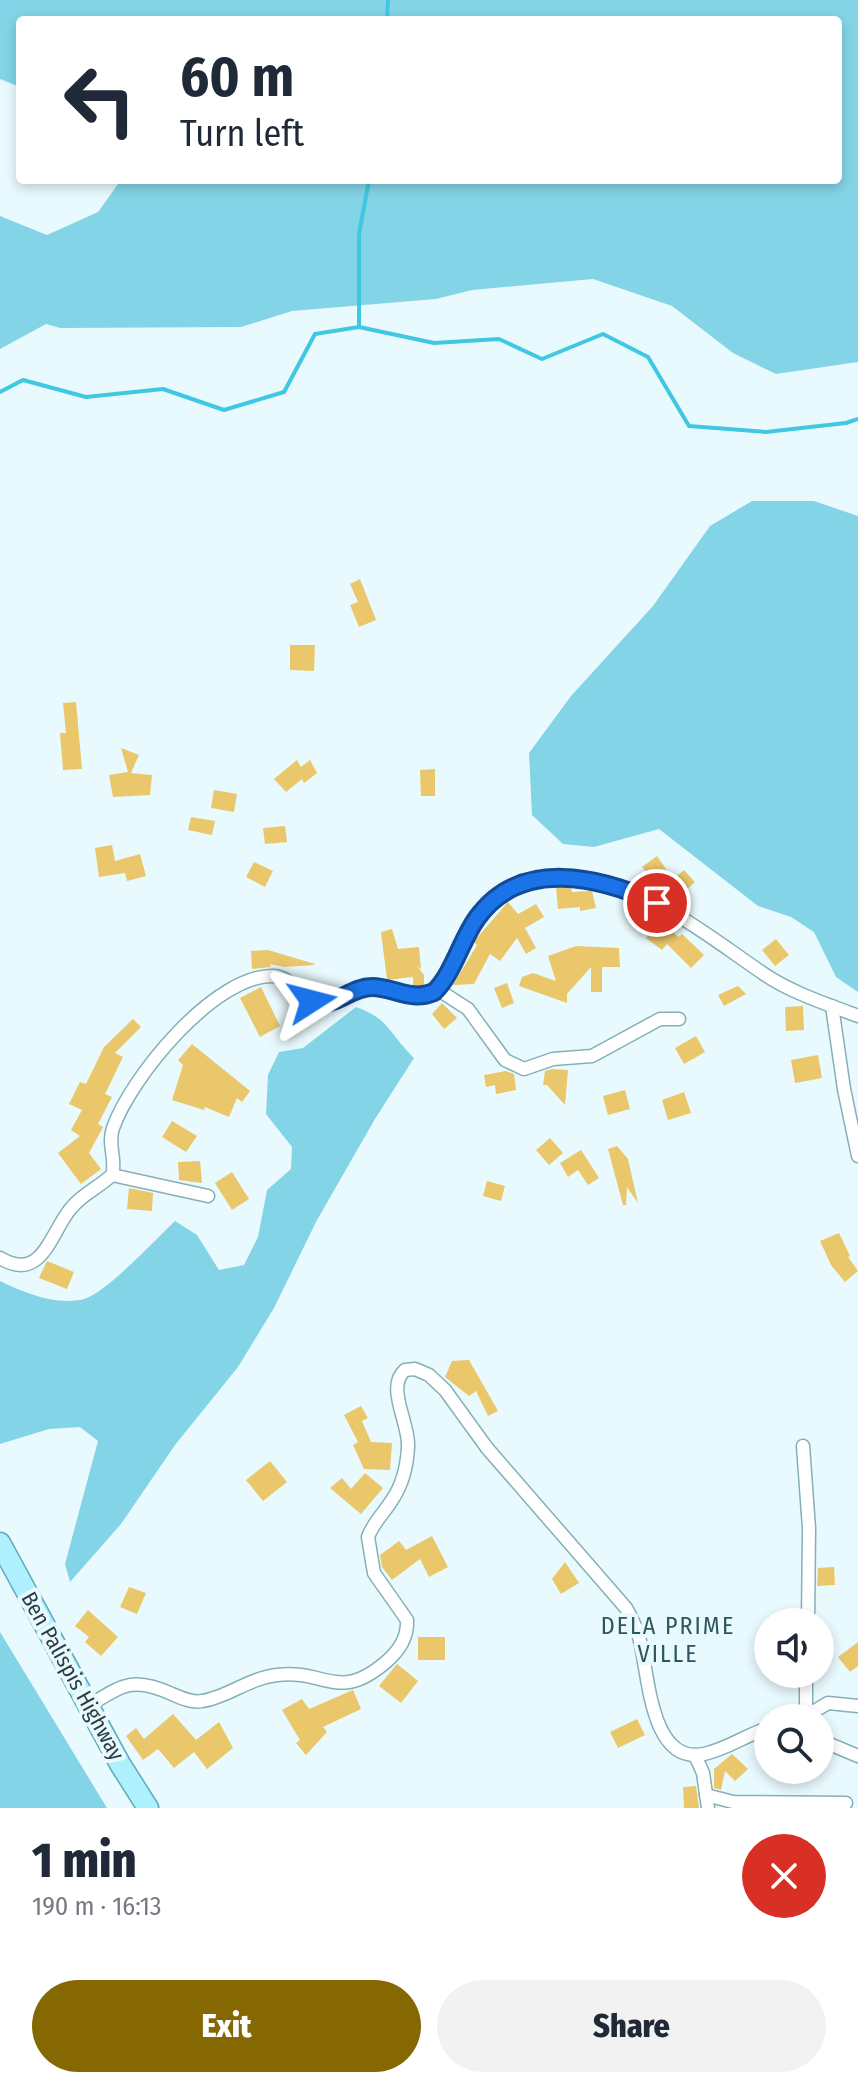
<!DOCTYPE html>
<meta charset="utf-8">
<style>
body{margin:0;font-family:"Fira Sans Condensed",sans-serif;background:#f2f2f3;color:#1f2937;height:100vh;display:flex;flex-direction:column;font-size:30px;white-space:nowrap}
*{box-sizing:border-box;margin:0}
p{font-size:26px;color:#747a83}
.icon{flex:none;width:44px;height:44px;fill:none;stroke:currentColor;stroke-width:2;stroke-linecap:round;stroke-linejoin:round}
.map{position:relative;height:1808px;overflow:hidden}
.side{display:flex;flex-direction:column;background:#fff;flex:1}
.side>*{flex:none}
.banner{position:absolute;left:16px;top:16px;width:826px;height:168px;border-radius:8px;box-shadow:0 4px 12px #0003;background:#fff;color:#1f2937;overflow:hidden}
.buttons{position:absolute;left:754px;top:1608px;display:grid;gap:16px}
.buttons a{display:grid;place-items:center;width:80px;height:80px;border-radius:50%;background:#fff;box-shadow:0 4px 12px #0003;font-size:40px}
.pin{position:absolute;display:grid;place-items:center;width:68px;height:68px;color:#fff;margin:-34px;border:4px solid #fff;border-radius:50%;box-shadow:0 2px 8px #0007}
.me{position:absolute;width:88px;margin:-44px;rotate:81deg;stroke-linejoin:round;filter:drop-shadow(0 0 6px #0008)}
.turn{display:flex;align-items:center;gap:28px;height:168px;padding:0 32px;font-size:36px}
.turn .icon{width:104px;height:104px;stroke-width:2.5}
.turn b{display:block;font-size:56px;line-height:68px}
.round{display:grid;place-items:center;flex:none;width:84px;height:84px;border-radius:42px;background:#f2f2f3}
.headline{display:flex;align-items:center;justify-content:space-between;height:136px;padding:0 32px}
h1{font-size:48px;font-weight:800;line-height:60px}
.action{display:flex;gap:16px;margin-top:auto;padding:16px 32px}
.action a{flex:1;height:92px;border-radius:48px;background:#856801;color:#fff;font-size:32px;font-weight:800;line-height:92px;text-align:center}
.action a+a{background:#f2f2f3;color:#1f2937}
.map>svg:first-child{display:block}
</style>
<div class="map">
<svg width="858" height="1808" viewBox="0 0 858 1808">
<rect width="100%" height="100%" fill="#e9fafe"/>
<g fill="#83d4e6">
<polygon points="0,0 858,0 858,362 776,374 733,353 672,306 593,279 472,290 436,299 292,311 241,327 60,328 46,324 0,349 0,216 47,235 98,212 121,180 838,180 838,20 20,20 20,87 0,79"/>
<polygon points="752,501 814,501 858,516 858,992 836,977 814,932 791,917 758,906 659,829 594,847 563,844 532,815 529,753 571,696 653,606 710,526"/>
<path d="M356,1007c33,11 34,28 58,51l-39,61 -58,101 -43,88 -36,59 -63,78 -54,79 -51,58 -5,-18 33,-123 -18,-14 -31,2 -49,15v-163c25,12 56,25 84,18 22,-6 72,-60 91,-78l22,14 22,35 25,-5 14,-28 9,-47 24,-21 1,-22 -26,-33 2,-39 11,-23 24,-4z"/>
<polygon points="0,1632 107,1808 0,1808"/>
</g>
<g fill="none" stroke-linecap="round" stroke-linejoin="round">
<g stroke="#40c7e2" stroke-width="4">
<polyline points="387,20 388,0"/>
<polyline points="359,327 359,234 369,180"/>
<polyline points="0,392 23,380 86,397 163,389 224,410 284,392 315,334 359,327 434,343 499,339 542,359 603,334 648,357 689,426 766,432 846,423 858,419"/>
</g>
</g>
<g fill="#eac76b">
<polygon points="360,579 376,620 359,627 350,605 358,602 350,584"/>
<polygon points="290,645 315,645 314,671 290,670"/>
<polygon points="76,702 82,769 63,770 60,733 66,733 63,703"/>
<polygon points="121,748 139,755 131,773 152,775 150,795 113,797 109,775 128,772"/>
<polygon points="297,760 301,767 310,760 317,773 304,783 302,779 286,792 274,779"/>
<polygon points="435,769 435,796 421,796 420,770"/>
<polygon points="214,790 237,794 234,812 211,808"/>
<polygon points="191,817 215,821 212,835 188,830"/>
<polygon points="285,826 287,842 265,844 263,828"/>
<polygon points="112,845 115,861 140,854 146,876 127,881 125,873 99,877 95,848"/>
<polygon points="657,856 670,875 656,885 642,867"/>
<polygon points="254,862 273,871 265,887 246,877"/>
<polygon points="684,870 695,882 682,894 671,881"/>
<polygon points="556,887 571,888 572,892 592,891 596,908 580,911 580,907 558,909"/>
<polygon points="508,902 518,914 536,904 544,917 525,928 536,948 526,954 517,938 500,961 490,954 474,984 453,985 477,945 474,942 476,939"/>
<polygon points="658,922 679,937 682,934 704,955 691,968 667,944 662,950 646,938"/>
<polygon points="392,929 398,949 419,947 421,969 417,966 424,975 424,986 413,987 413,977 387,980 381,932"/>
<polygon points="776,939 789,955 775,966 762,950"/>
<polygon points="576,946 619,948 620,967 602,967 602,992 591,992 591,967 567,994 567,1003 519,986 522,977 533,973 556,981 548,956"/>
<polygon points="268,950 315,964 314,965 285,967 270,964 271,967 252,969 251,951"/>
<polygon points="507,983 514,1003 502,1008 494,988"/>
<polygon points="738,986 746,994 724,1006 718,995"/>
<polygon points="261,987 280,1026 260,1037 240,998"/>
<polygon points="442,1003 457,1018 444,1029 432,1014"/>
<polygon points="803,1006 804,1030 786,1031 785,1007"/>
<polygon points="133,1019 141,1027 115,1053 123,1057 105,1094 112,1097 98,1124 103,1127 89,1153 101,1169 81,1184 58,1153 80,1136 71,1130 82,1110 69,1104 80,1082 86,1084 104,1047"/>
<polygon points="696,1036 705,1052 684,1064 675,1048"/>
<polygon points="192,1044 250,1091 242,1102 237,1098 229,1117 205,1107 204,1110 172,1100 183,1065 178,1060"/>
<polygon points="818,1055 822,1078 795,1083 791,1060"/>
<polygon points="552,1069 568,1070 565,1105 547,1085 543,1085 545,1071"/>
<polygon points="506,1071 514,1074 516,1090 496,1094 495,1085 486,1087 484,1075"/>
<polygon points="625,1090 630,1109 608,1115 603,1096"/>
<polygon points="684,1092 691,1113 668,1120 662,1100"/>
<polygon points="172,1121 197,1136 186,1152 162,1137"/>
<polygon points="550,1138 563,1153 549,1165 536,1150"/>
<polygon points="617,1146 628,1159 638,1203 627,1187 626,1205 623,1205 608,1149"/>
<polygon points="581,1150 599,1178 588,1185 578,1170 568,1177 560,1163"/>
<polygon points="200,1161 202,1183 179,1180 178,1162"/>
<polygon points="232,1172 249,1199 232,1210 215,1183"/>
<polygon points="487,1181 505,1186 501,1201 483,1196"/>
<polygon points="129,1188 153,1193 152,1211 127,1209"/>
<polygon points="839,1233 850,1256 848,1257 858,1271 845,1282 831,1265 820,1241"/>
<polygon points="47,1261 74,1272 67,1289 39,1278"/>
<polygon points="469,1360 498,1411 488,1416 476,1391 469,1396 445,1377 452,1361"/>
<polygon points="361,1406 368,1418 362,1421 371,1442 392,1443 390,1470 364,1469 353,1445 358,1442 344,1415"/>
<polygon points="270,1461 287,1482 263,1501 246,1480"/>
<polygon points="365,1473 383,1488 361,1514 330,1488 342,1478 351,1489"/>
<polygon points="432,1536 448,1567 429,1577 420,1559 392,1580 382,1567 380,1555 399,1541 406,1550"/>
<polygon points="565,1562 579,1583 561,1594 552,1579"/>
<polygon points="834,1567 835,1585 817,1586 818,1568"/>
<polygon points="129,1587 146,1593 137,1614 120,1607"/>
<polygon points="88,1610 118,1637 101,1656 85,1642 89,1637 75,1626"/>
<rect x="418" y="1637" width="27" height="23"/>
<polygon points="858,1642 858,1666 850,1672 838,1657"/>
<polygon points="397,1664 418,1681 401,1703 379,1686"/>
<polygon points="353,1690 361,1709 323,1727 327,1732 306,1755 296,1743 300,1740 282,1710 302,1699 309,1709"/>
<polygon points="173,1714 196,1740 219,1722 233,1748 207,1769 194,1752 174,1768 158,1749 143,1760 126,1736 136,1728 144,1739"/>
<polygon points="637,1719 645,1735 618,1748 610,1732"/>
<polygon points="732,1754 748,1769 735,1781 725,1771 721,1790 714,1788 714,1769"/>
<polygon points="696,1786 699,1808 684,1808 683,1787"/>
</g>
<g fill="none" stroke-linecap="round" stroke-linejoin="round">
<g stroke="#86afb8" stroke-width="15">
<g id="street">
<polyline points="437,989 468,1009 505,1060 524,1069 553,1059 592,1056 660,1019 679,1019"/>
<polyline points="832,1006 844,1089 858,1156"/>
<polyline points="112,1175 208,1196"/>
<path d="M0,1258c43,26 51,-28 72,-51 11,-13 27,-20 40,-32 5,-14 -5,-31 1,-47 18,-51 102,-154 161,-152 19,1 27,25 45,28 21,3 37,-20 57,-17 19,2 40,17 58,5 9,-6 14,-22 19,-31 32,-59 58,-91 131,-81 69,9 124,56 180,94 28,19 63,30 94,42"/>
<polyline points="803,1446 809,1528 808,1622"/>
<polyline points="806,1674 806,1713"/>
<path d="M88,1706c35,-21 45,-30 84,-12 9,4 20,9 30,7 24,-3 47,-23 75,-26 49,-6 61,28 109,-13 13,-11 22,-24 21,-42l-33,-47 -6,-36c5,-14 16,-24 24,-37 11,-16 15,-33 16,-53 2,-23 -23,-60 -3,-77l10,-1 14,6 16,15 42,58 139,160c5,9 10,18 13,29 10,35 10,128 65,117 23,-5 42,-19 64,-26"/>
<polyline points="803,1718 828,1703 858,1706"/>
<polyline points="820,1740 858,1756"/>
<polyline points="695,1755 703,1773 708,1808"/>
<polyline points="706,1795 733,1802 846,1803"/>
</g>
</g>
<g stroke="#5eaabb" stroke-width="23">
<polyline id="primary" points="0,1543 120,1764 148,1808"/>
</g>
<use href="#street" stroke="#fff" stroke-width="12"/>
<use href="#primary" stroke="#aff0fe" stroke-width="20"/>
</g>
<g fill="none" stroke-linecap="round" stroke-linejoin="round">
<g stroke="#114b97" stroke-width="20">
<path id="route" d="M312,1001c24,8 37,-14 60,-14 22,0 39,15 62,5 19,-18 27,-52 43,-74 44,-61 123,-41 180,-15"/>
</g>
<use href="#route" stroke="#1a73e8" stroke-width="14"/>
</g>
<g text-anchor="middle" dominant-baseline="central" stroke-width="8" stroke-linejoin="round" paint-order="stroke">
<g font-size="22" fill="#2b3c40" stroke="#e9fafe">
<text transform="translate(73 1676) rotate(61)">Ben Palispis Highway</text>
</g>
<g font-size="24" letter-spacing="2" fill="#2f565e" stroke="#e9fafe">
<text x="668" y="1626">DELA PRIME<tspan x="668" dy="28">VILLE</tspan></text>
</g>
</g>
</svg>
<div class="buttons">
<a><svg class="icon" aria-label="sound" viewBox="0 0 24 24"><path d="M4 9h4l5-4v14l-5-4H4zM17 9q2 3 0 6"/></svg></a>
<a><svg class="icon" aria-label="search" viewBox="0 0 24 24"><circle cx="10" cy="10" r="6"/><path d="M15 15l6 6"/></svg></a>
</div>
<div class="pin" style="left:657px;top:903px;background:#d93025"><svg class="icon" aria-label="arrive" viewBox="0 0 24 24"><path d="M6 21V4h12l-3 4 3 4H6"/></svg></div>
<svg class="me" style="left:312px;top:1001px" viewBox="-20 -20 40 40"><path d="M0-17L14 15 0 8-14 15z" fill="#1a73e8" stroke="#fff" stroke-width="4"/></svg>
<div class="banner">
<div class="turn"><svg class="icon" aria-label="left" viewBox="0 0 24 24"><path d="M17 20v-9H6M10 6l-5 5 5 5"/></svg><div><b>60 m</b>Turn left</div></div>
</div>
</div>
<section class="side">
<div class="headline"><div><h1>1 min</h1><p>190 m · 16:13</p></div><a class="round" style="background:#d93025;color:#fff"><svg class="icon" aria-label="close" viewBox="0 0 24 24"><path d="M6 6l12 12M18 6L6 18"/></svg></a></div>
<div class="action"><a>Exit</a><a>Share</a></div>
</section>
